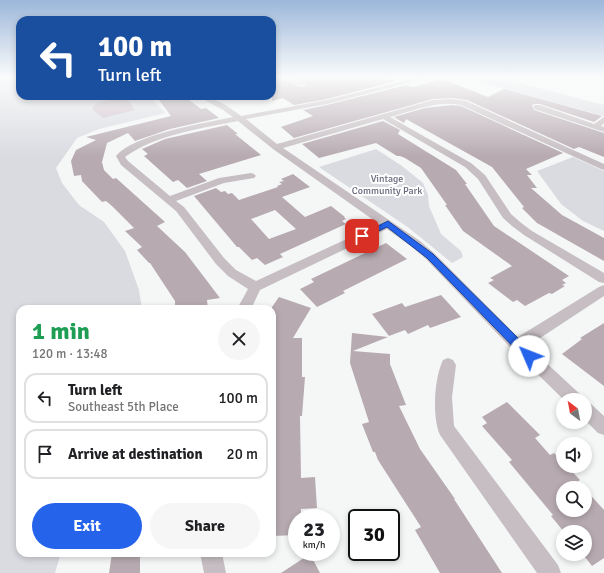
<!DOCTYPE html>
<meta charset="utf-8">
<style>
body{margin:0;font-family:Signika,sans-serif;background:#f6f6f6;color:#202124;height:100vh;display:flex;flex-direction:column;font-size:15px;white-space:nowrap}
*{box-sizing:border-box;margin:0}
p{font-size:13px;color:#757577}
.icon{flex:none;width:22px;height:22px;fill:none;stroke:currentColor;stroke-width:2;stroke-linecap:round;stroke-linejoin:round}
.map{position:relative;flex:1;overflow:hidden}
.details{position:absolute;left:16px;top:305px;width:260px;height:252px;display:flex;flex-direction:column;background:#fff;border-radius:12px;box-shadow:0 2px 6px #0003}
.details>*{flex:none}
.banner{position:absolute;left:16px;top:16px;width:260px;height:84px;border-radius:12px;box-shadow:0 2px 6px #0003;background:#1a4fa0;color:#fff;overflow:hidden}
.needle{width:26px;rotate:328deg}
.tools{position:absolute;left:556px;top:393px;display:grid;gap:8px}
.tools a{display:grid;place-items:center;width:36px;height:36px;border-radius:50%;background:#fff;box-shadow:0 2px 6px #0003;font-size:20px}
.speed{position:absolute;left:288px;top:509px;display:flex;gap:8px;font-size:20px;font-weight:700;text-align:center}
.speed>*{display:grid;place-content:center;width:52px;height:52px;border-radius:50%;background:#fff;box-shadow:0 2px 6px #0003;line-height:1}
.speed small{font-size:10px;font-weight:400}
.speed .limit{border:2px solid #111;border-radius:6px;background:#fff;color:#111}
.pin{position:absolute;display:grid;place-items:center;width:34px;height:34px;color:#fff;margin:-17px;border-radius:8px;box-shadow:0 2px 6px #0006}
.me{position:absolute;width:44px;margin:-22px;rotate:314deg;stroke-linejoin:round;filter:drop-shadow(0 0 3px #0008)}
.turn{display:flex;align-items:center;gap:14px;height:84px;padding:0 16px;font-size:18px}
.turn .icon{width:52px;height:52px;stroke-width:2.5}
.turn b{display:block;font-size:28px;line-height:34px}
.round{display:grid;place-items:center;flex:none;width:42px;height:42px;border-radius:21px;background:#f6f6f6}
.summary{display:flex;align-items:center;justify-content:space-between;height:68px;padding:0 16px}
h1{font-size:24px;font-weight:700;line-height:30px;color:#1e9e55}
.primary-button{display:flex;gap:8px;margin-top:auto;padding:8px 16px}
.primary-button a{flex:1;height:46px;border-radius:24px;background:#2563eb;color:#fff;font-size:16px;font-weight:700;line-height:46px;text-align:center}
.primary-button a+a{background:#f6f6f6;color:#202124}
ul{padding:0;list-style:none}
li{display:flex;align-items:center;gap:12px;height:50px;margin:0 8px 6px;padding:0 8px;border:2px solid #e0e0e0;border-radius:12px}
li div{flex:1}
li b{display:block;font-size:15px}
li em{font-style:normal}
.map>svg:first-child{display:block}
</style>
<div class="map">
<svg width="604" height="573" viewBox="0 0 604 573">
<rect width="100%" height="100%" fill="#f5f7f7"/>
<g fill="#d9dbe1">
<polygon points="0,77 20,77 20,96 148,96 166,113 99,129 77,138 56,168 62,183 79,205 104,222 125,251 139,290 142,309 20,309 20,553 61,553 55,573 0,573"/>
<polygon points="461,77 496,77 604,105 604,116"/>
<polygon points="376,149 402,166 423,183 428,195 429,206 441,234 461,251 463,257 452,263 409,228 319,167"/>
<polygon points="573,157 604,171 604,231 583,221 561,204 537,171"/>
</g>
<polygon fill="#cbbcc6" points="109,100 128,100 135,110 103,118 92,109 97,103"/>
<g fill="#b7aab1" fill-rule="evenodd">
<polygon points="272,77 280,77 300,87 305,86 306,85 292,77 381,77 396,81 327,99 294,105 283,98 272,101"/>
<polygon points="442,79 488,97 504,89 602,116 594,122 540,104 534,104 532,105 534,110 604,133 604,157 579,147 574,149 467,100 452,98 433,99 294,138 281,127 313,116 303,110 327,105 406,85 413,87"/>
<polygon points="156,96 180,96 182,98 188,99 201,109 206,108 219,118 170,129 135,141 128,133 107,143 102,162 104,170 113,179 116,178 165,222 157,226 185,252 220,298 207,300 208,309 175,309 175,301 150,263 149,263 137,250 142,247 125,231 134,228 112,206 106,201 102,202 82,181 81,175 74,176 71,161 76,150 96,140 86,137 171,116"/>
<polygon points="452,105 461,106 563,153 526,169 532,175 527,175 537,188 531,188 562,215 604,238 604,261 537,223 522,208 524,207 492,167 406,119 404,123 394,117 425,108"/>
<polygon points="383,121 400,130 398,134 456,170 467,184 465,184 494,226 569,276 562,280 566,283 562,285 565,286 552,294 549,293 525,306 517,300 513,302 488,283 494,280 490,278 512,266 463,231 445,205 447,205 421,168 405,158 400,156 397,156 376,143 319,158 302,144"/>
<polygon points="227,125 238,134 235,134 261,155 199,174 207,181 187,188 178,180 173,182 144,156 148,154 142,149 165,139"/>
<path d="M293,174l17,13 -28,10 23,20 26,-11 14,11h-1l2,2 -4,2 4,3 -66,30 3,3 -18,8 -8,-7 -5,2 -13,-13h-2l-43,-51 22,-8 5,4 4,-1 3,3 4,-1 7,7 39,-13 -1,-1 5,-2 -3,-2 5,-1 -3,-2zM275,210l21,19 -27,10 -18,-20z"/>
<polygon points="386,243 407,259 343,291 345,293 317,307 300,289 314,282 311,279"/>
<polygon points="441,295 461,317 430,328 428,325 408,334 405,330 389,336 372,314 402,303 405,307"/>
<polygon points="279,297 311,308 293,338 302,338 302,377 305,377 302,416 300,416 301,478 315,477 317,508 301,509 301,518 297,518 297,535 272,536 272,307"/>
<polygon points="604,323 604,386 562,354 582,339 580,338"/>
<polygon points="352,333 388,337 353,351 390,354 390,364 406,405 399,406 420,449 455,499 454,499 502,573 440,573 415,530 421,527 378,460 375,452 373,452 362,424 369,422 350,363"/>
<polygon points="507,402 540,435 535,438 550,455 554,453 563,462 563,466 567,466 580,480 569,488 563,488 563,510 585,510 585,489 604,510 604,558 592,566 585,557 585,532 564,532 551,516 553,515 509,462 512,460 482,426 487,423 482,417"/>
<polygon points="112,553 140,553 140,573 109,573"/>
<polygon points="310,554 320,573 281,573"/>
</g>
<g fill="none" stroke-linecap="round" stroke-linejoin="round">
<g fill="#c6bec2" fill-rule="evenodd">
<polygon points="281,77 289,77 305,85 300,86"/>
<path d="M420,77h11l-104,27 -81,15 31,25 156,-44 19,-1 14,2 138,63v6l-3,-1 -140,-64c-24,-5 -48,6 -71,12l81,46 14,12 26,39 9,8 12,9 72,42v10l-5,-1 -75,-47 -12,-9 -9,-8 -25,-39 -13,-12 -82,-48 -100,29 137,93 14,12 84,84 81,-50 5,-2v11l-76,50 53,49 2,5h-19l-52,-51 -86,-90 -14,-12 -25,-18 -127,61 -9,19h-14l11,-20 -20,-13 -12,-12 -40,-53 -55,-46 -5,-9c18,-22 89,-33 117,-39l-10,-7 -26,-14c17,0 31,10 44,20l86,-16zM238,121l35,28 106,75 -123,57 -20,-11 -12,-12 -40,-51 -8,-6 48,-18 30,-5 2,-2 -2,-2 -3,-1 -32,5 -49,18 -42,-35 -3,-4c30,-22 77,-29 113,-36z"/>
<polygon points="534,105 540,105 594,124 604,117 604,123 601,126 604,127 604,132 534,109"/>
<path d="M448,358l5,2 3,5 -4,32 2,29 104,139 3,8h-24l-97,-138c-8,-18 -6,-57 3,-75z"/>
<polygon points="585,401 591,404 604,416 604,435 598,433 585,420"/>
<polygon points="200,553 222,553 226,573 204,573"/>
</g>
</g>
<linearGradient id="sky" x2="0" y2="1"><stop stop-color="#9cb7da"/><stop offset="0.49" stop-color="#fafbfb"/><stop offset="1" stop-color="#fafbfb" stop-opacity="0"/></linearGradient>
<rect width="604" height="157" fill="url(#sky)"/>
<polygon fill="#2563eb" stroke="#184099" points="388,221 433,254 533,353 534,356 533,359 529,361 525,359 427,258 387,227 364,238 362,239 358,236"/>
<g text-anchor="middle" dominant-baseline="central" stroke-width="4" stroke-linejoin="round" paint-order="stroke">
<g font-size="10" fill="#67697c" stroke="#fff">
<text x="387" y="179">Vintage<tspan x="387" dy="12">Community Park</tspan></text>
</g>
</g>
</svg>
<div class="tools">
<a><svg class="needle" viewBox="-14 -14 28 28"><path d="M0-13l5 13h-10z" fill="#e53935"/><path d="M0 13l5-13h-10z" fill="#757577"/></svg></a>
<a><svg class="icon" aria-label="sound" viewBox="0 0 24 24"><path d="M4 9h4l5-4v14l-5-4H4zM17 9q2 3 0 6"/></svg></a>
<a><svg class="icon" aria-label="search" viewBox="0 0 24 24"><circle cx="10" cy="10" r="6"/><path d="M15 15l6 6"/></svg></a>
<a><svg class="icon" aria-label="layers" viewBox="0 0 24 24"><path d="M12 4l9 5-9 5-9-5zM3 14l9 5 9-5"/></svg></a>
</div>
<div class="speed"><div>23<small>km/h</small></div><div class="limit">30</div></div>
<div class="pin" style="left:362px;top:236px;background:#d93025"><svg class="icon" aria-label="arrive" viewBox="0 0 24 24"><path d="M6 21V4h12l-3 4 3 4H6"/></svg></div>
<svg class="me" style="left:529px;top:356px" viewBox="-20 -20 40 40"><circle r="19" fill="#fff"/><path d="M0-13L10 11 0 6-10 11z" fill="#2563eb"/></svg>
<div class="banner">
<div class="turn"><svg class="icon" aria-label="left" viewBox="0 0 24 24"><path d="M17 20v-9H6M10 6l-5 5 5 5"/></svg><div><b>100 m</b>Turn left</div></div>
</div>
<section class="details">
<div class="summary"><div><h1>1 min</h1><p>120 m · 13:48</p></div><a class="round"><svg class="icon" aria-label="close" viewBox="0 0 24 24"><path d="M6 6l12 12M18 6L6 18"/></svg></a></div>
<ul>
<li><svg class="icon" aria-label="left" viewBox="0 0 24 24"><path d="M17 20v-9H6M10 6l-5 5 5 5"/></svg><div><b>Turn left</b><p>Southeast 5th Place</p></div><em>100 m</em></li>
<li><svg class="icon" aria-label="arrive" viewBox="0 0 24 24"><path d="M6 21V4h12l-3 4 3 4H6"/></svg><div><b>Arrive at destination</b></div><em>20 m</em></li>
</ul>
<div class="primary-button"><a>Exit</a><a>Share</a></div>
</section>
</div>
